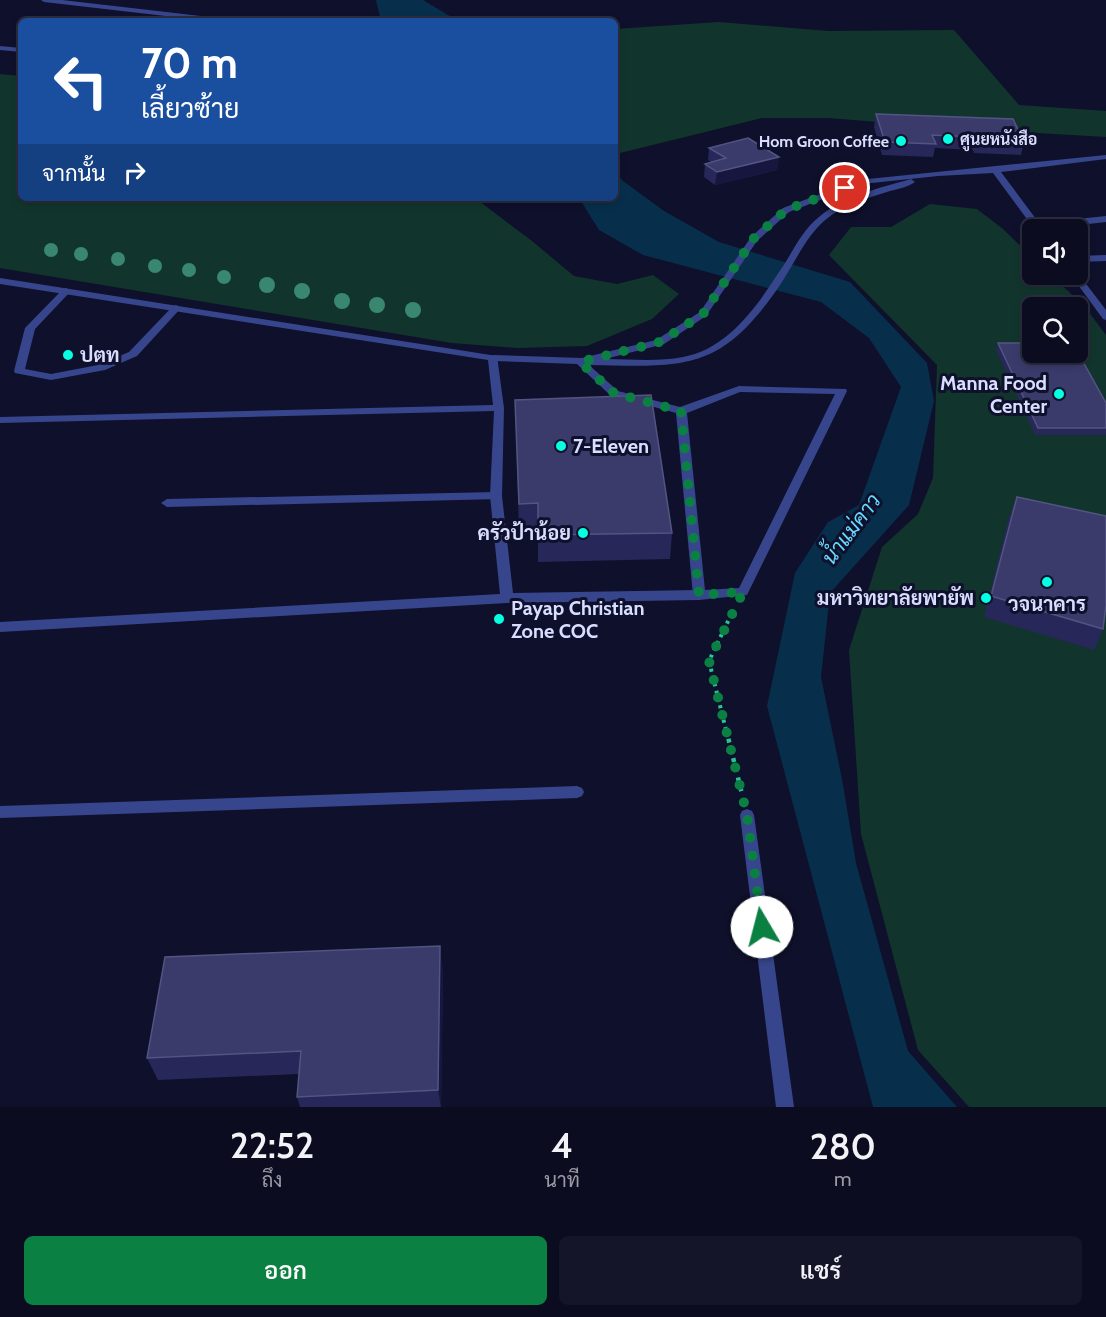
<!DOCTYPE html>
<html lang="th">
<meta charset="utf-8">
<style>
body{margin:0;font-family:Cabin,Sarabun,sans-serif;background:#141529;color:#f1f3f6;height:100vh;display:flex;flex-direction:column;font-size:22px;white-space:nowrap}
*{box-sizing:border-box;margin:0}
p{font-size:20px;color:#9a9ba5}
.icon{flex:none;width:33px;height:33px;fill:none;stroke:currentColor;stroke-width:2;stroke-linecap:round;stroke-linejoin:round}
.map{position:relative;height:1107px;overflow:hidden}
.details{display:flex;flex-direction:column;background:#0b0c20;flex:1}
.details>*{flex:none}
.banner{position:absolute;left:18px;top:18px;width:600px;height:183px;border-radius:9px;box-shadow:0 3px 9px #0003,0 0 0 2px #2b2c3e;background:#1a4fa0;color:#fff;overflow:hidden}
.controls{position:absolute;left:1022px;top:219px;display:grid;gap:12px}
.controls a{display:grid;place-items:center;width:66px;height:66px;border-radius:9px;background:#0b0c20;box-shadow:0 3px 9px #0003,0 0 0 2px #2b2c3e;font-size:30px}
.pin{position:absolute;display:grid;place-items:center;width:51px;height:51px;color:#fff;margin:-26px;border:3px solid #fff;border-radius:50%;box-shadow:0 2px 6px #0007}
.me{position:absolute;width:66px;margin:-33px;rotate:352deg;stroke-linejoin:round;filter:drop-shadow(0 0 4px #0008)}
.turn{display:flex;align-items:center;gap:21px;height:126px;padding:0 24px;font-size:27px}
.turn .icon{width:78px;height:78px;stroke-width:2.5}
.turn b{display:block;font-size:42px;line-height:51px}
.then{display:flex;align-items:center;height:57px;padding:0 24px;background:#0003;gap:12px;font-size:22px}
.eta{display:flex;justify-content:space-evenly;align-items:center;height:102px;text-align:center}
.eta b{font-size:36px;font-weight:600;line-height:42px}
.cta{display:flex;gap:12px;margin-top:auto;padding:12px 24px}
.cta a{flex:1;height:69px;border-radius:9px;background:#0b8043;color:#fff;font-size:24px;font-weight:600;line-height:69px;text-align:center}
.cta a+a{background:#141529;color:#f1f3f6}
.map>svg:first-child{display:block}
</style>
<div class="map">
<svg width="1106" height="1107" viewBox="0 0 1106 1107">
<rect width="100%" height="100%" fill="#0f102b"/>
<g fill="#11352c" fill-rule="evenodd">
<polygon points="719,22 828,31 954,30 1019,105 1106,111 1106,137 967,129 828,118 762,118 620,153 615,146 615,29"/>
<polygon points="0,74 21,76 21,198 475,198 532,241 574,276 617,284 653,275 679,294 652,319 587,346 518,348 452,343 0,268"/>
<path d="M930,204l47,5 26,20 29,28v17l19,1 34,32 21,28v772h-137l-51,-57 -57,-216 -12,-184 33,-103 36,-33 15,-36 4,-113 -108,-110 22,-28h40zM1032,308h45v44h-45z"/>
</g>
<g fill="#072f4b">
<polygon points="376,0 423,0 458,21 387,21 380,17"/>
<polygon points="615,171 623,181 664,211 719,242 850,282 927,363 934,401 909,505 830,593 821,677 842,779 856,863 908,1051 957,1107 873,1107 767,706 795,573 828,522 859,505 901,387 869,338 821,302 643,255 599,230 579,198 615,198"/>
</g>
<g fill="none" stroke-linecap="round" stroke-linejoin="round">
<polyline stroke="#28c398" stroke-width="4" stroke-dasharray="3 4.5" stroke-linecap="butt" points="726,730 709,661 732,613"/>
<polyline stroke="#28c398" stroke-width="4.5" stroke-dasharray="4 6" stroke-linecap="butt" points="726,729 742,794"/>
<g fill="#37468c" fill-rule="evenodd">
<path d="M1106,155v4l-105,13 38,51 67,-7v6l-71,8 -42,-57 -55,3 -76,8 -73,28 -32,29 -51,75 -42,28 -59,15c26,0 52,3 78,-2 44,-8 73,-49 96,-85 13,-18 22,-41 40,-55 24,-21 61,-29 92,-38l4,3c-7,5 -17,7 -25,9 -23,7 -48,14 -66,30 -19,17 -30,43 -44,64 -59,87 -94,82 -191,80l29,26 62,16 59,-21 107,3 1,2 -100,204 -48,5 -4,-2 -2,-3 -17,-182 -66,-18 -33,-31 -84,-3 -5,-3 5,-3 89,3 74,-18 44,-28 51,-75 32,-29 75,-28zM740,392l95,2 -96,194 -34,2 -18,-177z"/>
<polygon points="1106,255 1106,261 1077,262 1077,256"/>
<polygon points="1077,272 1106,310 1106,320 1103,319 1070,274 1077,274"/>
<polygon points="66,288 71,291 69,293 35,329 25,369 51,374 98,365 129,352 173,306 176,305 181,308 137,356 105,370 51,380 15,373 14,371 25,328 63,289"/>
<polygon points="496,492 502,496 500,499 167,507 161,503 167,499"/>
</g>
<g fill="#37468c" fill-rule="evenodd">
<polygon points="41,0 62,0 227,19 231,21 209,21 44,2"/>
<polygon points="0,46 21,48 21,52 0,50"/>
<polygon points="0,278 497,356 504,408 502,496 513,593 699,590 703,592 705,595 703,598 699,600 507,603 0,632 0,622 500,594 490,496 494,411 0,423 0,417 493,405 488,360 0,284"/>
<polygon points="577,786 582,788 584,792 582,796 577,798 0,818 0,806"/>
<polygon points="747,809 752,811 754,815 794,1107 776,1107 740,815 742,811"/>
</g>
</g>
<g fill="#39876f">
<circle cx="51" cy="250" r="7"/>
<circle cx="81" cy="254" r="7"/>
<circle cx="118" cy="259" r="7"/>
<circle cx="155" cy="266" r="7"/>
<circle cx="189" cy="270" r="7"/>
<circle cx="224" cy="277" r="7"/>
<circle cx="267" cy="285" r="8"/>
<circle cx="302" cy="291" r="8"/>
<circle cx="342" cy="301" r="8"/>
<circle cx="377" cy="305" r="8"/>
<circle cx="413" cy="310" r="8"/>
</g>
<g fill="#272859">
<polygon points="876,114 1024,142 1021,155 974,153 973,150 935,148 933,157 882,155 874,127"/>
<polygon points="709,148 779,157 777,170 715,185 704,177 705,164 711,162 708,160"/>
<polygon points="998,343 1106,403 1106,435 1035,435 996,350"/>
<polygon points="515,400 672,533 670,559 538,562 538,530 519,530"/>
<polygon points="1017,497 1103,629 1094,650 984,617 1009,517"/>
<polygon points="443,970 441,1107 300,1107 297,1097 299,1074 158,1080 147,1058"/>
</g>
<g fill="#16163f">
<polygon points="779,157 777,170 715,185 717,172"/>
<polygon points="440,946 443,970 441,1107 438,1090"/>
</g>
<g fill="#3a3b6b" stroke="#535482" stroke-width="1.5">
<polygon points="876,114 1013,119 1024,142 977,140 976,137 932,135 936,144 885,142"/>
<polygon points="748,138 779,157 717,172 705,164 726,158 709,148"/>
<polygon points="998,343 1032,343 1032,352 1077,352 1077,351 1106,403 1106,428 1038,428"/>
<polygon points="651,395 672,533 538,535 538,503 519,504 515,400"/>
<polygon points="1017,497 1106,516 1106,605 1103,629 991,596"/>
<polygon points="440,946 438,1090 297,1097 301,1051 147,1058 165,957"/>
</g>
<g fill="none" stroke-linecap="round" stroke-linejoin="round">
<polyline stroke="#0b8043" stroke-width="10" stroke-dasharray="0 18" points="762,927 747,815 709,661 743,592 699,595 681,411 614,393 580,362 660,342 703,314 754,238 786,210 845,188"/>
</g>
<g fill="#05ffe2" stroke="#0f102b" stroke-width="2">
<circle cx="948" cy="139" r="6"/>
<circle cx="901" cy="141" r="6"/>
<circle cx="68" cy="355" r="6"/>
<circle cx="1059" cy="394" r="6"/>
<circle cx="561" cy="446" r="6"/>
<circle cx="583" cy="533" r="6"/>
<circle cx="1047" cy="582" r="6"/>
<circle cx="986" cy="598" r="6"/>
<circle cx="499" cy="619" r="6"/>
</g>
<g text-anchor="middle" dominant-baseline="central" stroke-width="6" stroke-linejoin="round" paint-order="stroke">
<g font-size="16" font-weight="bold" fill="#d9ddff" stroke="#0f102b" text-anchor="start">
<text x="960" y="139">ศูนยหนังสือ</text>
<text x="889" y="141" text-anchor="end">Hom Groon Coffee</text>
</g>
<g font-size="20" font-weight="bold" fill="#d9ddff" stroke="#0f102b" text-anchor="start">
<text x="80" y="355">ปตท</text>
<text x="1047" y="383" text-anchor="end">Manna Food<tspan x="1047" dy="23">Center</tspan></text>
<text x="573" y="446">7-Eleven</text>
<text x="571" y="533" text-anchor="end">ครัวป้าน้อย</text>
<text x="974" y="598" text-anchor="end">มหาวิทยาลัยพายัพ</text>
<text x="1047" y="604" text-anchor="middle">วจนาคาร</text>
<text x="511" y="608">Payap Christian<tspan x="511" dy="23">Zone COC</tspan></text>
</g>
<g font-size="21" font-style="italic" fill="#67d9ff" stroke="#0f102b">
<text transform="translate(851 529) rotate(-53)">น้ำแม่คาว</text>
</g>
</g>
</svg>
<div class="controls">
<a><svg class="icon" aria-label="sound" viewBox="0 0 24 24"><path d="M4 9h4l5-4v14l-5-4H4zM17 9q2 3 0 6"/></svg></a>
<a><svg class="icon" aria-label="search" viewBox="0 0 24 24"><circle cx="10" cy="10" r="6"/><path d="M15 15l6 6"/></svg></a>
</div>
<div class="pin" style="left:845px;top:188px;background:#d93025"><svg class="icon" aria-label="arrive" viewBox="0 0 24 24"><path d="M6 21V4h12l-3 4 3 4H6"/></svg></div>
<svg class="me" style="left:762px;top:927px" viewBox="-20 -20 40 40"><circle r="19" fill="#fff"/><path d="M0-13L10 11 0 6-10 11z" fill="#0b8043"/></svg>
<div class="banner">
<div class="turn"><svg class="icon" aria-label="left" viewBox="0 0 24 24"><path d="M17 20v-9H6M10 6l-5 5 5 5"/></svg><div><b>70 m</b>เลี้ยวซ้าย</div></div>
<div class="then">จากนั้น<svg class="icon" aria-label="right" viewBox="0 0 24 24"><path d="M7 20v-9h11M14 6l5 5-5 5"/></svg></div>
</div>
</div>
<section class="details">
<div class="eta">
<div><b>22:52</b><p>ถึง</p></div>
<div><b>4</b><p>นาที</p></div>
<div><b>280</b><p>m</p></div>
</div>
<div class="cta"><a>ออก</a><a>แชร์</a></div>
</section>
